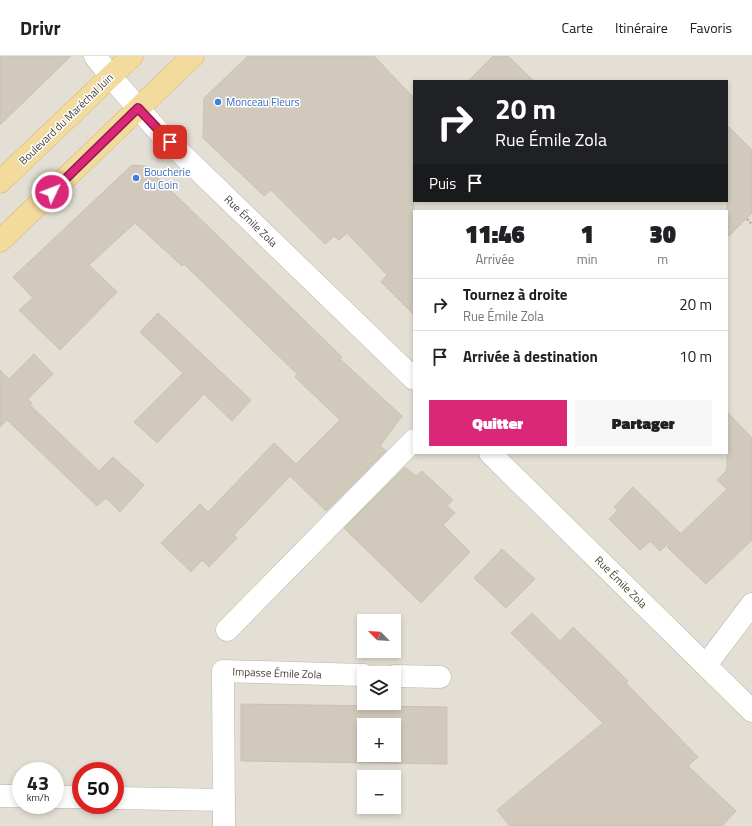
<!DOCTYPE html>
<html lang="fr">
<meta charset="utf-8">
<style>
body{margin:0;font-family:"Titillium Web",sans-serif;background:#f6f6f6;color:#202124;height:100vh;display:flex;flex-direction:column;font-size:15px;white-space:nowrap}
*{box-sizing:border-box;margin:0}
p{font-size:13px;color:#757577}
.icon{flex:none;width:22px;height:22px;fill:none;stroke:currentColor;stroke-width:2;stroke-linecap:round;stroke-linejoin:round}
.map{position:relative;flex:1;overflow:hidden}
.drawer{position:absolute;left:413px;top:154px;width:315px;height:244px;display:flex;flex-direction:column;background:#fff;border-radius:0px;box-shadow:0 2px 6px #0003}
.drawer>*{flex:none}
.top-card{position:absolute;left:413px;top:24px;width:315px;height:122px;border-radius:0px;box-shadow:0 2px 6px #0003;background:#202124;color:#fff;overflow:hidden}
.needle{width:26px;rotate:294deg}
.buttons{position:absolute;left:357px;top:558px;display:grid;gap:8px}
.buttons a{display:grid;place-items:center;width:44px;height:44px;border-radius:0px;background:#fff;box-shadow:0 2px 6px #0003;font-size:20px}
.speed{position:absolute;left:12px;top:706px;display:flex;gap:8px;font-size:20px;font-weight:700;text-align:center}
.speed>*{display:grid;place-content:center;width:52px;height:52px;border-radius:50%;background:#fff;box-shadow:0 2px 6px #0003;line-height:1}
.speed small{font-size:10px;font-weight:400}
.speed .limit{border:6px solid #d22;background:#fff;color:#111}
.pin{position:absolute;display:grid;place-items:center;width:34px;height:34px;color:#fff;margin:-17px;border-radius:8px;box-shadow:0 2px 6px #0006}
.me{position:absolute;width:44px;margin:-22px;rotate:47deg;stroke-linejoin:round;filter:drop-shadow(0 0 3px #0008)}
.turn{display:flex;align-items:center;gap:14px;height:84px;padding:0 16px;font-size:18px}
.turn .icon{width:52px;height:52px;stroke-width:2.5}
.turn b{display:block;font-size:28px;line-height:34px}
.then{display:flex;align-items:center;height:38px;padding:0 16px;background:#0003;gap:8px;font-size:15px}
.eta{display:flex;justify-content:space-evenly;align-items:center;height:68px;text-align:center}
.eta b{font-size:24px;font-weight:800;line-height:28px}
.button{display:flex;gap:8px;margin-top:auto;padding:8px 16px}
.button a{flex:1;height:46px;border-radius:0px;background:#db2777;color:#fff;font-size:16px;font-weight:800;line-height:46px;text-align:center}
.button a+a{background:#f6f6f6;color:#202124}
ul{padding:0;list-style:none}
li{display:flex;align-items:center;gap:12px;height:52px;padding:0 16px;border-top:1px solid #e0e0e0}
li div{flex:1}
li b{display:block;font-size:15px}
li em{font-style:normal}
header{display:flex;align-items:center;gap:24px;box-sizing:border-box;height:56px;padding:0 20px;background:#fff;border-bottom:1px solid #e0e0e0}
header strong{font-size:19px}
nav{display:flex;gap:22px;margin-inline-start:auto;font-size:14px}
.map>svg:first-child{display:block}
</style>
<header>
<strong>Drivr</strong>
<nav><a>Carte</a><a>Itinéraire</a><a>Favoris</a></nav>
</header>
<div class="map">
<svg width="752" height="770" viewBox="0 0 752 770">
<rect width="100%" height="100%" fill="#f1ede6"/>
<path fill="#e4dfd4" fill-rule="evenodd" d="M0,0h752v770h-752zM414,25h313v120h-313zM414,155h313v242h-313zM364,565h30v30h-30zM364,617h30v30h-30zM364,669h30v30h-30zM21,715h34v34h-34zM81,715h34v34h-34zM364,721h30v30h-30z"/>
<g fill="#d1c9bc" stroke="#cbc1b0" fill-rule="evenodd">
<polygon points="0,0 71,0 0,69"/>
<polygon points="248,0 374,0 414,42 414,259 381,226 387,219 347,177 339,184 334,180 325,188 271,134 264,140 203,82 204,42"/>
<polygon points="493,0 508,0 534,25 468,25"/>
<polygon points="727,69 752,94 752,157 727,182"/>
<polygon points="132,109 146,110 342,301 340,303 402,360 380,390 386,395 326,455 290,420 234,479 237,482 209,511 202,504 191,516 161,487 200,448 208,456 274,387 296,408 340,364 295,321 297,318 184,208 182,210 135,167 89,209 117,236 60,294 19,254 33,242 13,221"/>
<polygon points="158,257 251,344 232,365 204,338 157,387 134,366 183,317 140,276"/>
<polygon points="34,298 53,318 28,343 32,347 30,349 99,415 113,401 144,429 120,456 106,442 97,450 7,364 0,371 0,314 9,323"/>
<polygon points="727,356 752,382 752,484 706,528 667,491 727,433 717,424 727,414"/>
<polygon points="405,411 416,420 422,415 453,444 447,450 455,457 443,469 470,496 421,547 344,472"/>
<polygon points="633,431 680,477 660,495 650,485 640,494 609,463 618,454 614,451"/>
<polygon points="502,493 535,523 506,552 474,522"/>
<polygon points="532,557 560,585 573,571 628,625 626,627 698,701 688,710 736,755 722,770 510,770 497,754 603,667 511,577"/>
<path d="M241,648l206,3v57l-206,-3zM364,669h30v30h-30z"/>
</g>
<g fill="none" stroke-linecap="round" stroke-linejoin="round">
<g stroke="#bbb5a9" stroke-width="23">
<g id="minor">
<polyline points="95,0 110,20 161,78 414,323"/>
<polyline points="490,397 752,655"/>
<polyline points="227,574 414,384"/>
<polyline points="706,609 752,548"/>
<polyline points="394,620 440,621"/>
<polyline points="0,740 21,740"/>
<polyline points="55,741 81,741"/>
<polyline points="115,742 224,744"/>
<polyline points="224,770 223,615 364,619"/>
</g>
</g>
<g stroke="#d6b76f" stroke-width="23">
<g id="major">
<polyline points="0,126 132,0"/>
<polyline points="0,185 193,0"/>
</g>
</g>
<polyline stroke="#bbb09c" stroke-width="2.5" stroke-dasharray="2 2" stroke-linecap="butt" points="747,163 752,168"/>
<use href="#minor" stroke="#fff" stroke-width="22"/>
<use href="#major" stroke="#f3da9d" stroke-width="22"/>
</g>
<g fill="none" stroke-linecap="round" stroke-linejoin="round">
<g stroke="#8e194d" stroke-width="10">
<polyline id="route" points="52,136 138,52 170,86"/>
</g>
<use href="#route" stroke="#db2777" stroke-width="7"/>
</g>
<g fill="#3f7fe0" stroke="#fff" stroke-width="1.5">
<circle cx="218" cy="46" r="4"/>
<circle cx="136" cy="122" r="4"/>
</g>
<g text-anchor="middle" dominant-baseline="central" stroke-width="3" stroke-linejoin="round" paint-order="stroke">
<g font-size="11" fill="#366cbe" stroke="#fff" text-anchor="start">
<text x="226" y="46">Monceau Fleurs</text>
<text x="144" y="116">Boucherie<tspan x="144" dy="13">du Coin</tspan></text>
</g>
<g font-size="11" fill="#433e36" stroke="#fff">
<text transform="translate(66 63) rotate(-44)">Boulevard du Maréchal Juin</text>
<text transform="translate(251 165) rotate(44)">Rue Émile Zola</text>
<text transform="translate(621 526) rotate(45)">Rue Émile Zola</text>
<text transform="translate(277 617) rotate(2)">Impasse Émile Zola</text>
</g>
</g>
</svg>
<div class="buttons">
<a><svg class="needle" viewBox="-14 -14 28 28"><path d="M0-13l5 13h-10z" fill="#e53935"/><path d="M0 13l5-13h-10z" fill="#757577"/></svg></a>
<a><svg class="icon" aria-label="layers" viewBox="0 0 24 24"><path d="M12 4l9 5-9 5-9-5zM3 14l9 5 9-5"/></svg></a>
<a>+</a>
<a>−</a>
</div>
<div class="speed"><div>43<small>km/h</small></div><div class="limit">50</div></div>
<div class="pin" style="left:170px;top:86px;background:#d93025"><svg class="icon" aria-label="arrive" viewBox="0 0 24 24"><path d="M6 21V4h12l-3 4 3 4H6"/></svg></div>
<svg class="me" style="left:52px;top:136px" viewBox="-20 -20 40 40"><circle r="17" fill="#db2777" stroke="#fff" stroke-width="3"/><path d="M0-11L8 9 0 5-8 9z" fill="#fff"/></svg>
<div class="top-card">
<div class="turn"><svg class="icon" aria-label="right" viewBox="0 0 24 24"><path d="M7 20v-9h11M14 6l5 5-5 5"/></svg><div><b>20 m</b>Rue Émile Zola</div></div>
<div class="then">Puis<svg class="icon" aria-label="arrive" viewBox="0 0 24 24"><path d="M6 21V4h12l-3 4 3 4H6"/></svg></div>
</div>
<section class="drawer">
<div class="eta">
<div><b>11:46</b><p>Arrivée</p></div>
<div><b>1</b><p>min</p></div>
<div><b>30</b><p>m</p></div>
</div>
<ul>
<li><svg class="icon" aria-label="right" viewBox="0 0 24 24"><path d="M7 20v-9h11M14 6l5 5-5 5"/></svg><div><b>Tournez à droite</b><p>Rue Émile Zola</p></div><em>20 m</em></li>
<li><svg class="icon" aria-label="arrive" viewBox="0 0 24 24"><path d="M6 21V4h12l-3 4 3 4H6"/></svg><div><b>Arrivée à destination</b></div><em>10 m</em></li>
</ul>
<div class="button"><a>Quitter</a><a>Partager</a></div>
</section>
</div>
